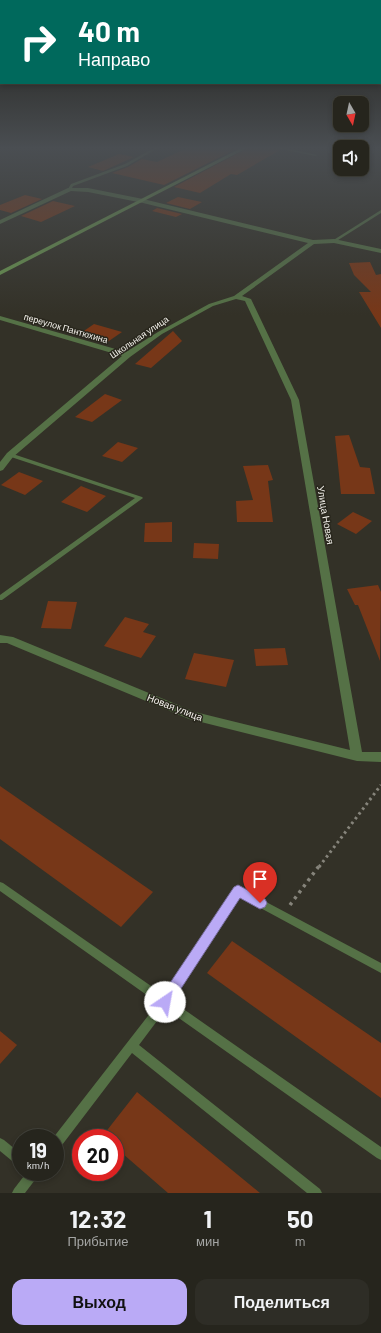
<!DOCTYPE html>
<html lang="ru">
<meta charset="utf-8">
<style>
body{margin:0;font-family:Barlow,sans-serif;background:#2e2d26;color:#f1f3f6;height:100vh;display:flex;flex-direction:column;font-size:15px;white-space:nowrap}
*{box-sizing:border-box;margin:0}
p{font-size:13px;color:#a4a5a4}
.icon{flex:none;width:22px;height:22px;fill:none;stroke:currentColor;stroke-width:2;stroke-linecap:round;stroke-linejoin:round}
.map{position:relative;height:1193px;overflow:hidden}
.details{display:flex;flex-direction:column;background:#26251d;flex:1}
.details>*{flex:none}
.banner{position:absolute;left:0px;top:0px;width:381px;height:84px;box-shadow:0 2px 6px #0003,0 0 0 1px #42423b;background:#00695c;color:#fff;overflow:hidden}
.needle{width:26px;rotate:171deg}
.controls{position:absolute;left:333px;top:96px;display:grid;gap:8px}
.controls a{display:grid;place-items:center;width:36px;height:36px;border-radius:8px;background:#26251d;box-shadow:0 2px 6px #0003,0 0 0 1px #42423b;font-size:20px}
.speed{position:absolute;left:12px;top:1129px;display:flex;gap:8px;font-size:20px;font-weight:700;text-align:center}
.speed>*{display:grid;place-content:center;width:52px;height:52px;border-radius:50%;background:#26251d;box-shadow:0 2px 6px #0003,0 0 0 1px #42423b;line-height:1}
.speed small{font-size:10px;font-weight:400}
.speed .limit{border:6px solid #d22;background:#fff;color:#111}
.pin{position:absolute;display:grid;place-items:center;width:34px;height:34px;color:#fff;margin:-41px -17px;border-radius:50% 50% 50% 0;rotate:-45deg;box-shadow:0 0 4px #0007}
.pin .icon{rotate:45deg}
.me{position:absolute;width:44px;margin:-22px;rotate:33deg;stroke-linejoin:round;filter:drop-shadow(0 0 3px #0008)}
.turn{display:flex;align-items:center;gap:14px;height:84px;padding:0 12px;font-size:18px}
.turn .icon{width:52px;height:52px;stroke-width:2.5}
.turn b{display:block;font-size:28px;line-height:34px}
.eta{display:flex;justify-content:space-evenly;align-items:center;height:68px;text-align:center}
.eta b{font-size:24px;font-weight:700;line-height:28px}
.primary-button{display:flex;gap:8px;margin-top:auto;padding:8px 12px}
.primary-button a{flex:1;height:46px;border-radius:12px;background:#baaaf6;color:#111;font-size:16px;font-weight:700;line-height:46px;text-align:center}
.primary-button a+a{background:#2e2d26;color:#f1f3f6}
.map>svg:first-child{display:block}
</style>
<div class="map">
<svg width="381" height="1193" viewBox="0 0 381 1193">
<rect width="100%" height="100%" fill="#333127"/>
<g fill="#773718">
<polygon points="187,148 238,148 164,185 112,173 128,167 142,159 157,162"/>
<polygon points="248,148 275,148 280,150 237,175 231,174 200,193 174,187"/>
<polygon points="119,154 134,157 103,171 88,167"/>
<polygon points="25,195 42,199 11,213 0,210 0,205"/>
<polygon points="178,197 202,202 190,209 166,203"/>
<polygon points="53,201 75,206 41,222 21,216"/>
<polygon points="157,208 182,214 176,217 152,211"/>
<polygon points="370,262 376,275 381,274 381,328 359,292 371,292 354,275 349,263"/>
<polygon points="94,324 122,332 106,343 78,335"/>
<polygon points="173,331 182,341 151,368 135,364"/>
<polygon points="105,394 122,400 92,422 75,417"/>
<polygon points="349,435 360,467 370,468 375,494 341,494 335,436"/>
<polygon points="118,442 138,448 122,462 102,456"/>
<polygon points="268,465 273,480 268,481 273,522 237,522 236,501 253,500 243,466"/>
<polygon points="19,472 43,481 25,495 1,485"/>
<polygon points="81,486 106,496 87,512 61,502"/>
<polygon points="353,512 372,521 356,534 337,524"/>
<polygon points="172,522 172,542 144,542 145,523"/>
<polygon points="194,543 219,544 218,559 193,558"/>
<polygon points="378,585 381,592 380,661 358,605 355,605 347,589"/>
<polygon points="48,601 77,602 71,629 41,628"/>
<polygon points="125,617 149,624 143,632 156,636 141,658 104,646"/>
<polygon points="285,648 288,665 256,666 254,649"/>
<polygon points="194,653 234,660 226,687 185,679"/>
<polygon points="0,786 153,892 121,927 0,839"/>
<polygon points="232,941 381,1043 381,1098 207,973"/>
<polygon points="0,1031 17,1045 0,1064"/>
<polygon points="137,1092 260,1193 168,1193 115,1147 115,1138 101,1138"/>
</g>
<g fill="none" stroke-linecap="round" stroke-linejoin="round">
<polyline stroke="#86847b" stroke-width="3" stroke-dasharray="2.5 3.5" stroke-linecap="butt" points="319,867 381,785"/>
<polyline stroke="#86847b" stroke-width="3.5" stroke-dasharray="3 4.5" stroke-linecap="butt" points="290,905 319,866"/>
<g fill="#557146" fill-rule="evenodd">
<polygon points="154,148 158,148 127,166 73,186 71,190 68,189 71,184 125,164"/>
<polygon points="381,210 381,213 335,242 332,241"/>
<polygon points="10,453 142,497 143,498 2,600 0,600 0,595 135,498 8,456 8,454"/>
<polygon points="0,882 3,883 164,995 235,888 238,887 381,963 381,973 240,897 172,1001 381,1147 381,1160 377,1158 166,1009 139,1045 320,1189 322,1193 307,1193 132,1053 59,1149 55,1151 55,1138 53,1138 158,1003 0,891"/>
<polygon points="0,1138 4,1140 21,1154 21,1167 17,1165 0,1151"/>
<polygon points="27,1172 40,1172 38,1176 25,1193 12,1193 14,1189"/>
</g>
<g fill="#557146" fill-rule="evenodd">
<polygon points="276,148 285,148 317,155 315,156"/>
<polygon points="68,188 88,188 143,199 313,240 334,239 381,249 381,253 334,243 314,244 242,296 251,299 299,400 362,752 381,752 381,762 357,761 189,719 7,643 0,643 0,635 13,637 195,712 350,750 291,400 245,301 236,299 213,306 162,334 130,357 13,457 3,470 0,471 0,462 7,453 122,356 0,320 0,316 126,352 158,332 209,304 234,296 308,243 143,203 88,192 71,191 0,224 0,220"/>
</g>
<polygon fill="#69944f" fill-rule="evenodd" points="241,148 247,148 0,275 0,271"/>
</g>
<linearGradient id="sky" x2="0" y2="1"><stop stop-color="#1c1b15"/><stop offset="0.47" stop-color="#4a4e52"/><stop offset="1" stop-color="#4a4e52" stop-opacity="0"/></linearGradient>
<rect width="381" height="315" fill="url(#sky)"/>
<polygon fill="#baaaf6" stroke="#796ea0" points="238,885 265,899 267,903 265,907 260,909 240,898 169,1007 165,1009 160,1007 158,1002 160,998 234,887"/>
<g text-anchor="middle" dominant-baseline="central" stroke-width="3" stroke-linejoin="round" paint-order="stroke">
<g font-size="9" fill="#f3f1eb" stroke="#29271d">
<text transform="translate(66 328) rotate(16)">переулок Пантюхина</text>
<text transform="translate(139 337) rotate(-34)">Школьная улица</text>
</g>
<g font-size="10" fill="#f3f1eb" stroke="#29271d">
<text transform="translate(326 515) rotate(80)">Улица Новая</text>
<text transform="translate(175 707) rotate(21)">Новая улица</text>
</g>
</g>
</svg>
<div class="controls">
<a><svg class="needle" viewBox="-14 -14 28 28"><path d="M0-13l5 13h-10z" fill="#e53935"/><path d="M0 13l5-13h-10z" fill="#a4a5a4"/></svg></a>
<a><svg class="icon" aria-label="sound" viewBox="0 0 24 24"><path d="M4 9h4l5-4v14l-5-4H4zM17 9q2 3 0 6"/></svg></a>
</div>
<div class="speed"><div>19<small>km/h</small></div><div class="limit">20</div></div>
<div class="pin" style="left:260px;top:903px;background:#d93025"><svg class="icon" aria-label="arrive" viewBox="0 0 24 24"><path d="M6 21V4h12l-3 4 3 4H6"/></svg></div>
<svg class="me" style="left:165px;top:1002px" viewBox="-20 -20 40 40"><circle r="19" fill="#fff"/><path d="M0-13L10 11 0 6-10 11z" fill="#baaaf6"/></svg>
<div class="banner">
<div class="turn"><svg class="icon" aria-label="right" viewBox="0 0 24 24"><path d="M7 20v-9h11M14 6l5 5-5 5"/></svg><div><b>40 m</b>Направо</div></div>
</div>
</div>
<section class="details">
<div class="eta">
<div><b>12:32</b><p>Прибытие</p></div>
<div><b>1</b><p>мин</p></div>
<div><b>50</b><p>m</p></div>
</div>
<div class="primary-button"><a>Выход</a><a>Поделиться</a></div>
</section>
